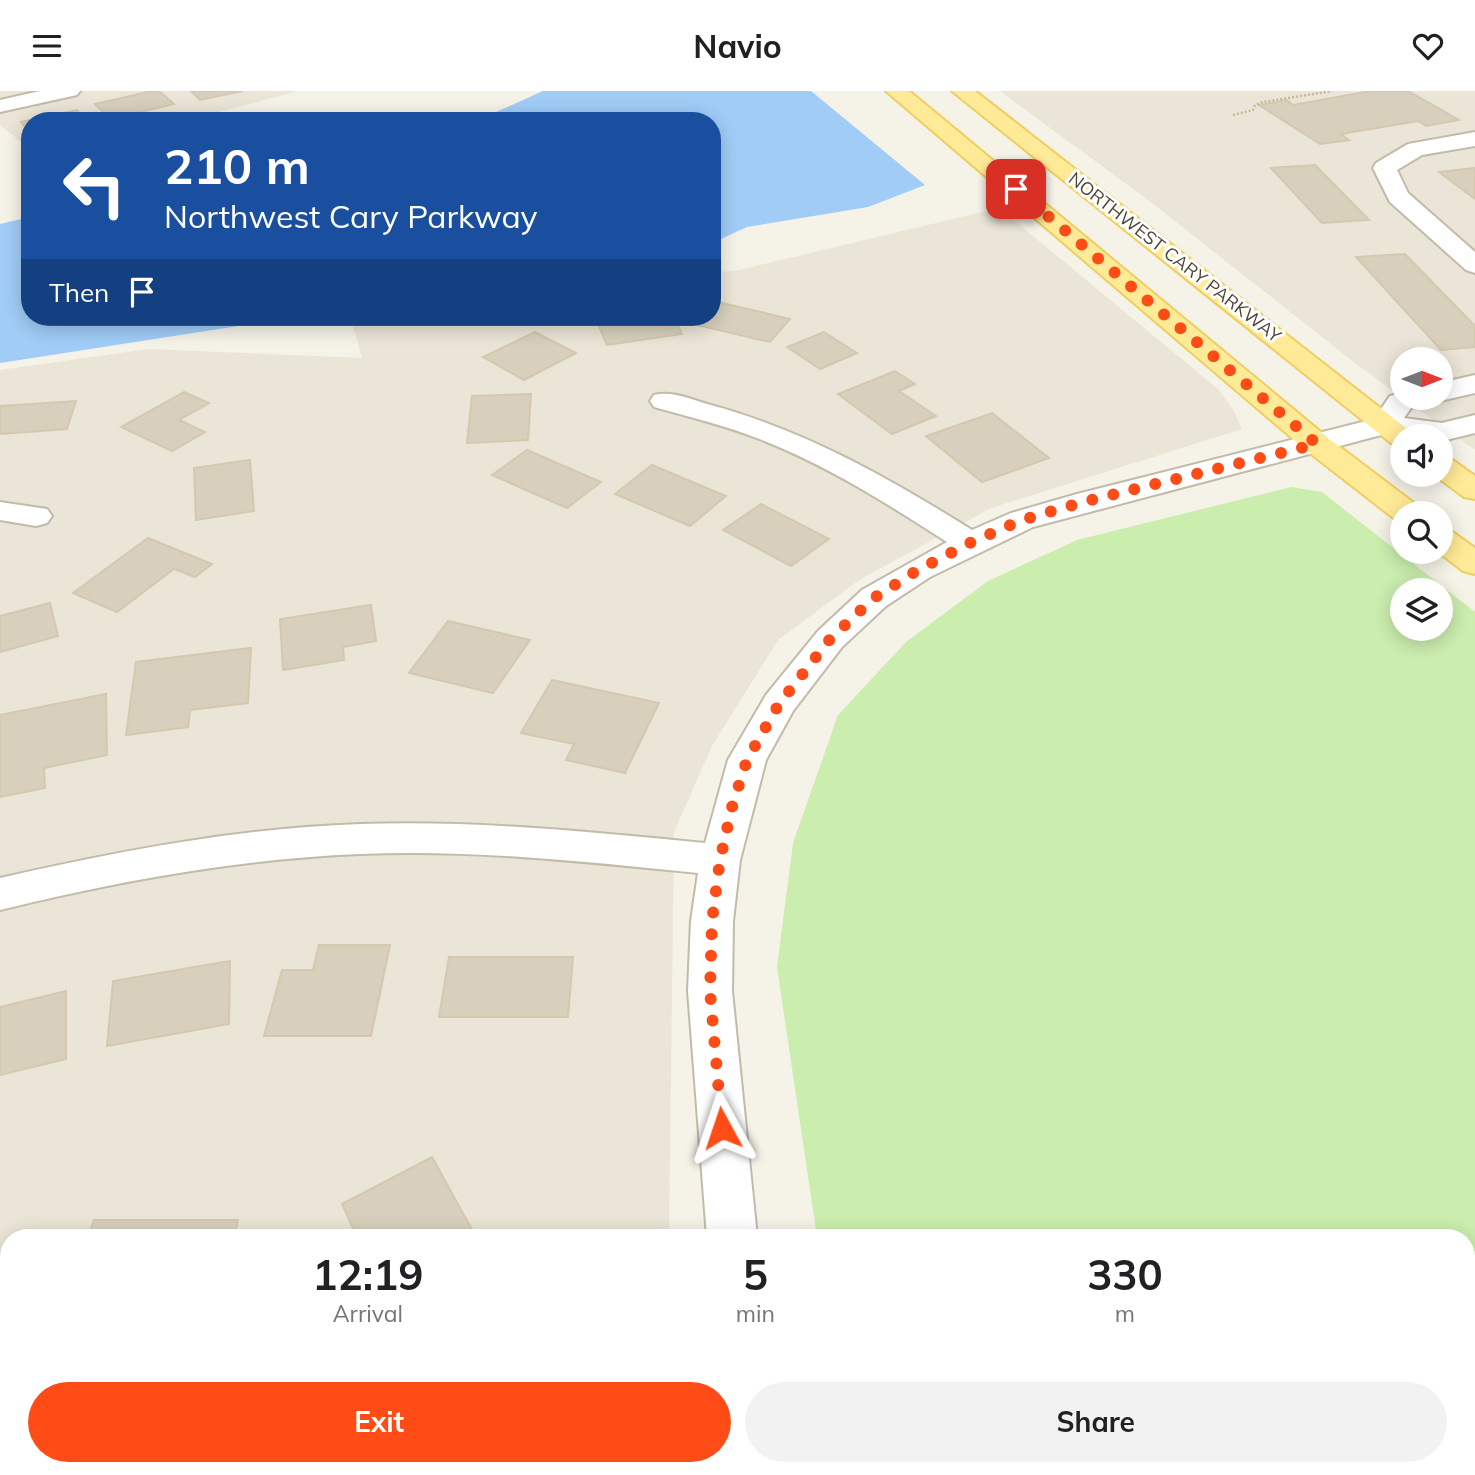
<!DOCTYPE html>
<style>
body{margin:0;font-family:Mulish,sans-serif;background:#f2f2f2;color:#202124;height:100vh;display:flex;flex-direction:column;font-size:26px;white-space:nowrap}
*{box-sizing:border-box;margin:0}
p{font-size:23px;color:#757577}
.icon{flex:none;width:38px;height:38px;fill:none;stroke:currentColor;stroke-width:2;stroke-linecap:round;stroke-linejoin:round}
.map{position:relative;flex:1;overflow:hidden}
.drawer{position:absolute;left:0px;top:1138px;width:1475px;height:247px;display:flex;flex-direction:column;background:#fff;border-radius:28px 28px 0 0;box-shadow:0 4px 18px #0003}
.drawer>*{flex:none}
.top-card{position:absolute;left:21px;top:21px;width:700px;height:214px;border-radius:28px;box-shadow:0 4px 18px #0003;background:#1a4fa0;color:#fff;overflow:hidden}
.needle{width:46px;rotate:90deg}
.controls{position:absolute;left:1390px;top:256px;display:grid;gap:14px}
.controls a{display:grid;place-items:center;width:63px;height:63px;border-radius:50%;background:#fff;box-shadow:0 4px 18px #0003;font-size:35px}
.pin{position:absolute;display:grid;place-items:center;width:60px;height:60px;color:#fff;margin:-30px;border-radius:14px;box-shadow:0 4px 10px #0006}
.me{position:absolute;width:77px;margin:-38px;rotate:355deg;stroke-linejoin:round;filter:drop-shadow(0 0 5px #0008)}
.turn{display:flex;align-items:center;gap:24px;height:147px;padding:0 28px;font-size:32px}
.turn .icon{width:91px;height:91px;stroke-width:2.5}
.turn b{display:block;font-size:49px;line-height:60px}
.then{display:flex;align-items:center;height:66px;padding:0 28px;background:#0003;gap:14px;font-size:26px}
.eta{display:flex;justify-content:space-evenly;align-items:center;height:119px;text-align:center}
.eta b{font-size:42px;font-weight:700;line-height:49px}
.primary-button{display:flex;gap:14px;margin-top:auto;padding:14px 28px}
.primary-button a{flex:1;height:80px;border-radius:42px;background:#ff4c16;color:#fff;font-size:28px;font-weight:700;line-height:80px;text-align:center}
.primary-button a+a{background:#f2f2f2;color:#202124}
header{display:flex;justify-content:space-between;align-items:center;height:91px;padding:0 28px;background:#fff;font-size:32px;font-weight:700}
.map>svg:first-child{display:block}
</style>
<header><svg class="icon" aria-label="menu" viewBox="0 0 24 24"><path d="M4 6h16M4 12h16M4 18h16"/></svg>Navio<svg class="icon" aria-label="heart" viewBox="0 0 24 24"><path d="M12 20l-8-8c-3-5 5-10 8-4 3-6 11-1 8 4z"/></svg></header>
<div class="map">
<svg width="1475" height="1384" viewBox="0 0 1475 1384">
<rect width="100%" height="100%" fill="#f5f2e8"/>
<g fill="#eae5d6" fill-rule="evenodd">
<polygon points="0,0 298,0 185,30 30,30 30,58 0,34"/>
<path d="M1000,0h475v359l-115,-83 -208,-164zM1402,268h38v38h-38z"/>
<polygon points="999,117 1218,298 1234,320 1242,338 991,417 859,489 778,549 712,655 674,741 669,1146 9,1146 9,1376 669,1376 669,1384 0,1384 0,279 148,258 362,267 352,231 383,226 712,226 712,182 739,179"/>
</g>
<path fill="#cbedae" fill-rule="evenodd" d="M1291,396l31,5 153,120v863h-634l-1,-8h626v-230h-649l-40,-270 16,-124 45,-128 68,-73 82,-61 89,-41zM1402,499h38v38h-38z"/>
<g fill="#a0ccf6">
<polygon points="543,0 811,0 925,94 868,116 747,136 712,152 712,30 476,30"/>
<polygon points="30,126 30,226 297,226 0,272 0,133"/>
</g>
<g fill="#d8d0bd" stroke="#d4c8af" stroke-width="2">
<polygon points="152,0 159,0 174,13 110,28 95,13"/>
<polygon points="191,0 243,0 200,9"/>
<polygon points="1371,0 1408,0 1459,29 1426,35 1418,30 1341,43 1349,49 1320,53 1259,14 1287,9 1293,14"/>
<polygon points="77,19 86,30 30,30 30,43 21,31"/>
<polygon points="1315,74 1369,129 1322,132 1271,77"/>
<polygon points="1475,77 1475,108 1439,81"/>
<polygon points="1405,163 1475,235 1475,256 1441,259 1356,166"/>
<polygon points="718,211 790,228 770,251 697,234 705,226 712,226 712,218"/>
<polygon points="595,226 673,226 682,243 607,254"/>
<polygon points="535,241 576,262 524,289 483,266"/>
<polygon points="824,241 857,262 820,278 787,256"/>
<polygon points="895,280 915,293 899,300 936,325 892,343 838,303"/>
<polygon points="184,301 209,312 179,329 205,341 172,360 121,336"/>
<polygon points="531,303 528,349 467,352 472,305"/>
<polygon points="76,310 67,338 0,343 0,315"/>
<polygon points="992,322 1049,367 982,391 926,345"/>
<polygon points="527,359 601,391 567,417 492,384"/>
<polygon points="250,369 254,420 196,429 194,377"/>
<polygon points="652,374 726,405 690,435 615,403"/>
<polygon points="761,413 829,448 791,475 723,439"/>
<polygon points="148,447 212,473 195,486 174,478 117,521 73,502"/>
<polygon points="50,512 58,545 0,561 0,525"/>
<polygon points="371,514 376,550 343,556 344,569 283,579 280,528"/>
<polygon points="448,530 530,549 493,602 409,582"/>
<polygon points="251,557 248,612 190,619 188,636 126,644 136,571"/>
<polygon points="552,589 659,612 625,682 566,669 574,653 521,642"/>
<polygon points="106,603 107,664 44,677 45,697 0,706 0,624"/>
<polygon points="319,854 390,854 371,945 264,945 282,879 313,879"/>
<polygon points="449,866 573,866 568,926 439,926"/>
<polygon points="230,870 229,933 107,955 113,890"/>
<polygon points="66,900 66,968 0,984 0,916"/>
<polygon points="432,1066 476,1146 357,1146 342,1113"/>
<polygon points="94,1129 238,1129 234,1146 88,1146"/>
<polygon points="9,1158 9,1241 0,1244 0,1162"/>
<polygon points="481,1376 562,1376 562,1384 480,1384"/>
</g>
<g fill="none" stroke-linecap="round" stroke-linejoin="round">
<g stroke="#c2bbaa" stroke-width="4">
<g id="street">
<polygon points="40,0 80,0 77,4 0,21 0,9"/>
<polygon points="1475,41 1475,55 1422,64 1397,79 1408,102 1475,161 1475,182 1466,179 1390,111 1373,77 1376,72 1408,53"/>
<path d="M1475,284v18l-35,8 -8,-2 -3,4 -18,5 -7,10 38,5 33,-8v18l-33,8 -2,-5 -55,-2 -352,93 -103,50 -44,29 -44,41 -49,64 -27,49 -26,100 -7,61 -1,70 25,246h-50l-19,-246 3,-70 7,-48c-112,-11 -225,-24 -338,-19 -122,5 -242,27 -360,56v-32c119,-27 239,-50 361,-54 114,-4 230,8 344,19l23,-83 38,-65 52,-64 44,-41 85,-48c-59,-38 -119,-76 -185,-102 -35,-14 -72,-23 -108,-33l-4,-6 4,-6c18,-5 39,5 57,10 95,26 178,73 261,125l39,-17 66,-19 297,-75 16,-23 12,-3v4h38v-14z"/>
<polygon points="0,411 47,418 52,425 47,432 36,435 0,429"/>
<rect x="722" y="1376" width="56" height="8"/>
</g>
</g>
<g stroke="#eece5e" stroke-width="4">
<g id="primary">
<polygon points="886,0 909,0 1328,347 1418,415 1423,422 1402,422 1402,430 1396,429 1306,359"/>
<polygon points="952,0 975,0 1416,345 1402,345 1402,355 1391,352"/>
<polygon points="1440,365 1451,368 1475,385 1475,408 1464,406 1433,383 1440,383"/>
<polygon points="1440,437 1451,440 1475,457 1475,483 1463,480 1437,460 1440,460"/>
</g>
</g>
<polyline stroke="#c5b99a" stroke-width="2.5" stroke-dasharray="2 2" stroke-linecap="butt" points="1233,24 1253,19 1255,14 1263,11 1332,0"/>
<use href="#street" fill="#fff" fill-rule="evenodd"/>
<use href="#primary" fill="#ffea98" fill-rule="evenodd"/>
</g>
<g fill="none" stroke-linecap="round" stroke-linejoin="round">
<polyline stroke="#ff4c16" stroke-width="12" stroke-dasharray="0 21.6" points="722,1037 710,900 712,830 720,769 732,716 747,669 779,613 830,548 874,507 918,479 970,452 1022,429 1087,410 1317,353 1016,98"/>
</g>
<g text-anchor="middle" dominant-baseline="central" stroke-width="6" stroke-linejoin="round" paint-order="stroke">
<g font-size="18" fill="#4a4436" stroke="#fff">
<text transform="translate(1175 166) rotate(38)">NORTHWEST CARY PARKWAY</text>
</g>
</g>
</svg>
<div class="controls">
<a><svg class="needle" viewBox="-14 -14 28 28"><path d="M0-13l5 13h-10z" fill="#e53935"/><path d="M0 13l5-13h-10z" fill="#757577"/></svg></a>
<a><svg class="icon" aria-label="sound" viewBox="0 0 24 24"><path d="M4 9h4l5-4v14l-5-4H4zM17 9q2 3 0 6"/></svg></a>
<a><svg class="icon" aria-label="search" viewBox="0 0 24 24"><circle cx="10" cy="10" r="6"/><path d="M15 15l6 6"/></svg></a>
<a><svg class="icon" aria-label="layers" viewBox="0 0 24 24"><path d="M12 4l9 5-9 5-9-5zM3 14l9 5 9-5"/></svg></a>
</div>
<div class="pin" style="left:1016px;top:98px;background:#d93025"><svg class="icon" aria-label="arrive" viewBox="0 0 24 24"><path d="M6 21V4h12l-3 4 3 4H6"/></svg></div>
<svg class="me" style="left:722px;top:1037px" viewBox="-20 -20 40 40"><path d="M0-17L14 15 0 8-14 15z" fill="#ff4c16" stroke="#fff" stroke-width="4"/></svg>
<div class="top-card">
<div class="turn"><svg class="icon" aria-label="left" viewBox="0 0 24 24"><path d="M17 20v-9H6M10 6l-5 5 5 5"/></svg><div><b>210 m</b>Northwest Cary Parkway</div></div>
<div class="then">Then<svg class="icon" aria-label="arrive" viewBox="0 0 24 24"><path d="M6 21V4h12l-3 4 3 4H6"/></svg></div>
</div>
<section class="drawer">
<div class="eta">
<div><b>12:19</b><p>Arrival</p></div>
<div><b>5</b><p>min</p></div>
<div><b>330</b><p>m</p></div>
</div>
<div class="primary-button"><a>Exit</a><a>Share</a></div>
</section>
</div>
